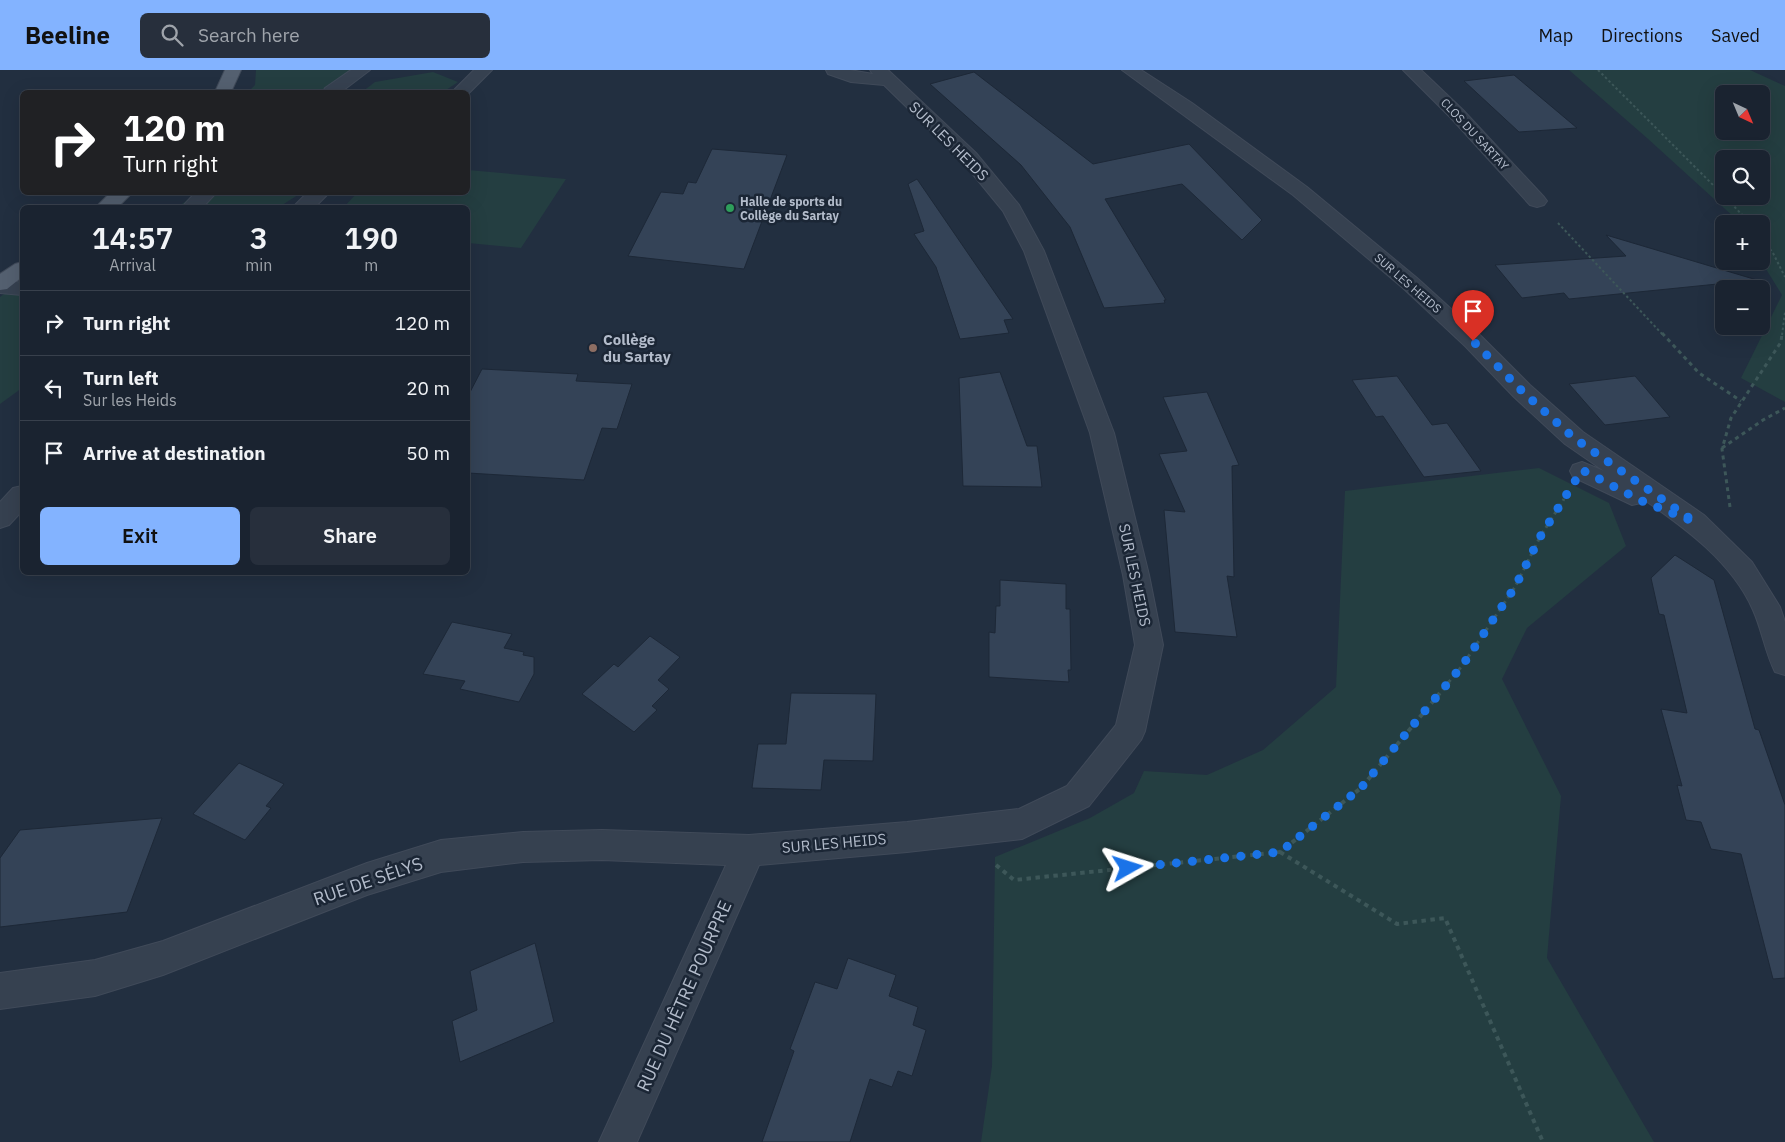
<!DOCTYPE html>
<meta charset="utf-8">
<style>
body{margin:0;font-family:"IBM Plex Sans",sans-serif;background:#272f3c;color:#f1f3f6;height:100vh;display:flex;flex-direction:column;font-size:19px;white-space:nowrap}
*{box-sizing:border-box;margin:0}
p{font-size:16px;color:#9fa4ab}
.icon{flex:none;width:28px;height:28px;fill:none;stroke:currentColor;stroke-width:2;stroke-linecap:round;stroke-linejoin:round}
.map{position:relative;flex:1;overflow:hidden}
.side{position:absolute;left:20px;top:135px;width:450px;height:370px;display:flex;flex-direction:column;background:#1a2330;border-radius:8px;box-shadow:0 5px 20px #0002,0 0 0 1px #38404c}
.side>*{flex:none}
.top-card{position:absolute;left:20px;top:20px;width:450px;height:105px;border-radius:8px;box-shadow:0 5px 20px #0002,0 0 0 1px #38404c;background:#202124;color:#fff;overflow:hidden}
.needle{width:32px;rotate:136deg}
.fabs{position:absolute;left:1715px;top:15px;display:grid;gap:10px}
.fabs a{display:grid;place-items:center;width:55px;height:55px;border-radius:8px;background:#1a2330;box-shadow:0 5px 20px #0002,0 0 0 1px #38404c;font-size:25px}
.pin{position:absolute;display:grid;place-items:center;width:42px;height:42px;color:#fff;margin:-51px -21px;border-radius:50% 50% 50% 0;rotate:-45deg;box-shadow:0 0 5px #0007}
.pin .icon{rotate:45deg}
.me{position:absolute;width:55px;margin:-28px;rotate:84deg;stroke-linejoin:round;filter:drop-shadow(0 0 4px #0008)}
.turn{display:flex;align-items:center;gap:18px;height:105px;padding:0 20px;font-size:22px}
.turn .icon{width:65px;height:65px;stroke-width:2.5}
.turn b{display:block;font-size:35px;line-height:42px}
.eta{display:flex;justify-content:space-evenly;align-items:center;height:85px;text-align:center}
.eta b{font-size:30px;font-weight:600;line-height:35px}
.button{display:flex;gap:10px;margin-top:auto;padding:10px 20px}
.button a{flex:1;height:58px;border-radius:8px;background:#83b3ff;color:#111;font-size:20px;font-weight:600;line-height:58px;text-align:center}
.button a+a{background:#272f3c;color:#f1f3f6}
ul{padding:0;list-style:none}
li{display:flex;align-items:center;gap:15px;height:65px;padding:0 20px;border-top:1px solid #38404c}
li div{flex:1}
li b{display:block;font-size:19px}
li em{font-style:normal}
header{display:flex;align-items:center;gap:30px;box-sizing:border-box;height:70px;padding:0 25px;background:#83b3ff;color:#111}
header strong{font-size:24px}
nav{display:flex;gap:28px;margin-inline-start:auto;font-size:18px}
.search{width:350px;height:45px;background:#272f3c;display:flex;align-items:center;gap:12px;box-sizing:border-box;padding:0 18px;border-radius:8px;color:#9fa4ab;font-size:19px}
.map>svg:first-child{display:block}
</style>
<header>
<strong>Beeline</strong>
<div class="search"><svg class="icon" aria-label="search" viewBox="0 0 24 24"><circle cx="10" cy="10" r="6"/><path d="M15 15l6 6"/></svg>Search here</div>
<nav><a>Map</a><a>Directions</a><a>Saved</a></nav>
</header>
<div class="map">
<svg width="1785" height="1072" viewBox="0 0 1785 1072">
<rect width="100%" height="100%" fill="#222f40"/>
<g fill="#243e41" fill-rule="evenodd">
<polygon points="256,0 353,0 324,22 248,22 255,15"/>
<path d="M1569,0h181l35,16v316l-44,-24 41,-83 -21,-34v-37h-22l-4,-6 -88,-80zM1724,24h37v37h-37zM1724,89h37v37h-37z"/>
<polygon points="433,2 458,12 443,22 362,22 375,12"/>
<polygon points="468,100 566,109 521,178 468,173 468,138 344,137 357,123 468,122"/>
<polygon points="196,123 301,123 279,137 177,138"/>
<polygon points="22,210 22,318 0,334 0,227"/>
<polygon points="1539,398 1609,433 1626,476 1527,558 1502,609 1561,726 1547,888 1654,1072 981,1072 992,996 995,787 1090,748 1134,723 1144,701 1207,705 1263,680 1336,617 1345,421"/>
</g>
<g fill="#344357" stroke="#1d2837">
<polygon points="974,2 1093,94 1189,74 1262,150 1242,170 1182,114 1105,129 1166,230 1164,230 1165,233 1104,238 1070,157 1021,95 930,14"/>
<polygon points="1514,5 1577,58 1519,62 1464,11"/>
<polygon points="712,79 787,85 744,199 628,186 661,122 683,124 688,112 696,113"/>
<polygon points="917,109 1013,249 1004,250 1009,263 960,269 936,197 914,164 924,161 908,114"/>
<polygon points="1606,165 1757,210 1569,229 1564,223 1522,228 1495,195 1626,186"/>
<polygon points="482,299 578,304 576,311 632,314 617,359 602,358 584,410 468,403 468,326"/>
<polygon points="1000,302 1027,376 1037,376 1042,417 963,416 959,308"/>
<polygon points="1397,306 1432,355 1447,353 1481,401 1424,407 1383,346 1376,347 1352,310"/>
<polygon points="1635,306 1670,347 1605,355 1569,314"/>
<polygon points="1207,322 1239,395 1232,396 1234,507 1227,506 1237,567 1175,562 1164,440 1185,442 1159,384 1187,381 1163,327"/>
<polygon points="1675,485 1714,510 1755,659 1759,660 1785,735 1785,908 1773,909 1741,784 1711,779 1701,752 1686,750 1677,715 1682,716 1661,639 1687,643 1664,545 1659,544 1651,508"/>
<polygon points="1000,510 1066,514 1066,539 1070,539 1071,600 1068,600 1069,612 989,607 989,562 995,563 996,536 1000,536"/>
<polygon points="452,552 512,564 504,578 524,582 523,585 534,587 534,604 519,632 460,619 465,611 423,604"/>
<polygon points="650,566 680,587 658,610 669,619 652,636 657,640 634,662 582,624 614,594 618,597"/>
<polygon points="791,623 876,624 873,691 824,690 821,720 752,718 758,674 786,674"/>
<polygon points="239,693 284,714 266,736 271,738 245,770 193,744"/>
<polygon points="162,748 127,842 0,857 0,788 20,760"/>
<polygon points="535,873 554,952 460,992 452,951 477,940 470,901"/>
<polygon points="848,888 896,905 889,926 918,937 913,955 926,960 912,1006 898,1001 892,1017 870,1009 850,1072 762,1072 794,981 790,979 815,912 837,919"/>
</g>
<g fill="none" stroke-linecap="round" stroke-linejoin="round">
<g stroke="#404a59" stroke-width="2">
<g id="minor">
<polygon points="351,0 370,0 341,22 323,22 325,18"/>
<polygon points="474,0 492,0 468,24 468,22 452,22"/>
<polygon points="826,0 850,0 873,4 870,0 888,0 976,83 1019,135 1044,181 1114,363 1149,505 1163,575 1145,661 1141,670 1089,736 1022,769 907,782 759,795 637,1072 599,1072 726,795 602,790 523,792 441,802 367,825 163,905 95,926 0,939 0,903 95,890 163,871 367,793 441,770 523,762 602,760 749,765 907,752 1019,739 1067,716 1116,655 1135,575 1123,505 1090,363 1024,181 1003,141 962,91 884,15 851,12 828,4"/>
<path d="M1122,0h19l51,33 115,84 110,91 64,58 49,49 53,47 121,83 48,47 28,45 5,15v53l-10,-3c-10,-20 -13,-42 -22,-62 -21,-48 -68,-82 -110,-111l-2,4 -9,2 -59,-28 -3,-6 3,-6 9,-3 22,9 -39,-27 -51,-47 -49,-51 -62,-58 -110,-93z"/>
<polygon points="1403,0 1421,0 1463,40 1544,127 1547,131 1544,135 1537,137 1530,135 1451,48"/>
<polygon points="196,122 217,122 202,138 181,138"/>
<polygon points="308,122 330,122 314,138 292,138"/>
<polygon points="0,209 22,213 22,225 0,223"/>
<polygon points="22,416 22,441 9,455 0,458 0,432 13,418"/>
</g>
</g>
<g stroke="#404a59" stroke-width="2">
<g id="major">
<polygon points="225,0 241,0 231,22 215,22"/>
<polygon points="111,122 133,122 117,138 95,138"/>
<polygon points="22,192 22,207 7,219 0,220 0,204 15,194"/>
</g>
</g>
<g stroke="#3d5759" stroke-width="2" stroke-dasharray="2.5 2.5" stroke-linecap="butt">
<polyline points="1598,0 1724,126"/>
<polyline points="1724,126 1751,154"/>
<polyline points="1558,153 1663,265"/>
<polyline points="1761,167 1773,183 1785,207"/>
<polyline points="1782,265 1785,242"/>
</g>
<g stroke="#3d5759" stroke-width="3" stroke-dasharray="4 4" stroke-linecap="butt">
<polyline points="1662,263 1699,303 1741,331"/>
<polyline points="1722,378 1763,350 1785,338"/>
<polyline points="1730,437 1722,379 1731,348 1781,272 1782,263"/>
<polyline points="1448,613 1462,596 1515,517 1540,467 1564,429"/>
</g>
<g stroke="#3d5759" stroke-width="4" stroke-dasharray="4.5 4.5" stroke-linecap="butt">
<polyline points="1280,782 1397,854 1445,848 1543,1072"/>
<polyline points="996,795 1014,810 1280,782 1361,718 1449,612"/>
</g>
<use href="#minor" fill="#364150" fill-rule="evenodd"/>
<use href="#major" fill="#546070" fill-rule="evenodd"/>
</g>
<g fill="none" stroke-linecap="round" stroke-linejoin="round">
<polyline stroke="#1a73e8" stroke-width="9" stroke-dasharray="0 16.2" points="1128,798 1280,782 1361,718 1462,596 1515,517 1540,467 1582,400 1642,431 1695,452 1574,368 1522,321 1473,271"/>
</g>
<circle fill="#2e9e5b" stroke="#1b2635" stroke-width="2" cx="730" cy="138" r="5"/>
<circle fill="#8d6e63" stroke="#1b2635" stroke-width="2" cx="593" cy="278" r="5"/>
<g text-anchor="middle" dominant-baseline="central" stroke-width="5" stroke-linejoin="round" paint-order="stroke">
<g font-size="12" fill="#b3bccb" stroke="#1b2635">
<text transform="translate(1475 64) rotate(47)">CLOS DU SARTAY</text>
<text transform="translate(1408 213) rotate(41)">SUR LES HEIDS</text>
</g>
<g font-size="12" font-weight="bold" fill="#b3bccb" stroke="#1b2635" text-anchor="start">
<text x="740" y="131">Halle de sports du<tspan x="740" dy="14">Collège du Sartay</tspan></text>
</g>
<g font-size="15" fill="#b3bccb" stroke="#1b2635">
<text transform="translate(949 71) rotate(45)">SUR LES HEIDS</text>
<text transform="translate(1135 505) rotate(78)">SUR LES HEIDS</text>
<text transform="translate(834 773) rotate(-5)">SUR LES HEIDS</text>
</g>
<g font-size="15" font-weight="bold" fill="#b3bccb" stroke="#1b2635" text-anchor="start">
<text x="603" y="269">Collège<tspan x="603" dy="17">du Sartay</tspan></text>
</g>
<g font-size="18" fill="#b3bccb" stroke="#1b2635">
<text transform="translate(368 811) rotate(-19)">RUE DE SÉLYS</text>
<text transform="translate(684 926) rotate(-66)">RUE DU HÊTRE POURPRE</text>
</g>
</g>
</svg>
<div class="fabs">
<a><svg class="needle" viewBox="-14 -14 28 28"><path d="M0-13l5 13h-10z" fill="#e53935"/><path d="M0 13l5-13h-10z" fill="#9fa4ab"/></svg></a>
<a><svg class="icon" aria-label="search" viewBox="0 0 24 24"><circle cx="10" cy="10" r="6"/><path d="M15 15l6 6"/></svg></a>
<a>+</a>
<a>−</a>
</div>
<div class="pin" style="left:1473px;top:271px;background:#d93025"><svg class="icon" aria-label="arrive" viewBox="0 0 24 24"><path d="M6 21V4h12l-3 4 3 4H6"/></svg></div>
<svg class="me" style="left:1128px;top:798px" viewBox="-20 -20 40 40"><path d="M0-17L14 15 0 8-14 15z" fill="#1a73e8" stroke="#fff" stroke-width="4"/></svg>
<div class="top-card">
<div class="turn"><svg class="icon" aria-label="right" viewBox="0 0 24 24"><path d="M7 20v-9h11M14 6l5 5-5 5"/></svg><div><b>120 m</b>Turn right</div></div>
</div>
<section class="side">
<div class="eta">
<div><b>14:57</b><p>Arrival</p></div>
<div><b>3</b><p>min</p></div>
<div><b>190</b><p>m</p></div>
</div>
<ul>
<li><svg class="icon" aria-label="right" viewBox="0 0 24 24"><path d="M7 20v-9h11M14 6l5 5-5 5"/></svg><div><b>Turn right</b></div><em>120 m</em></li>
<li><svg class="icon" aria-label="left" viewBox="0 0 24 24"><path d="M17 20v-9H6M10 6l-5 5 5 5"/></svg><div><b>Turn left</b><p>Sur les Heids</p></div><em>20 m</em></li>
<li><svg class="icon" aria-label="arrive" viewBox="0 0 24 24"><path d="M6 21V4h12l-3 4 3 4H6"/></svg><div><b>Arrive at destination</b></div><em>50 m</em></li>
</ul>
<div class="button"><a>Exit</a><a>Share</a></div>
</section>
</div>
